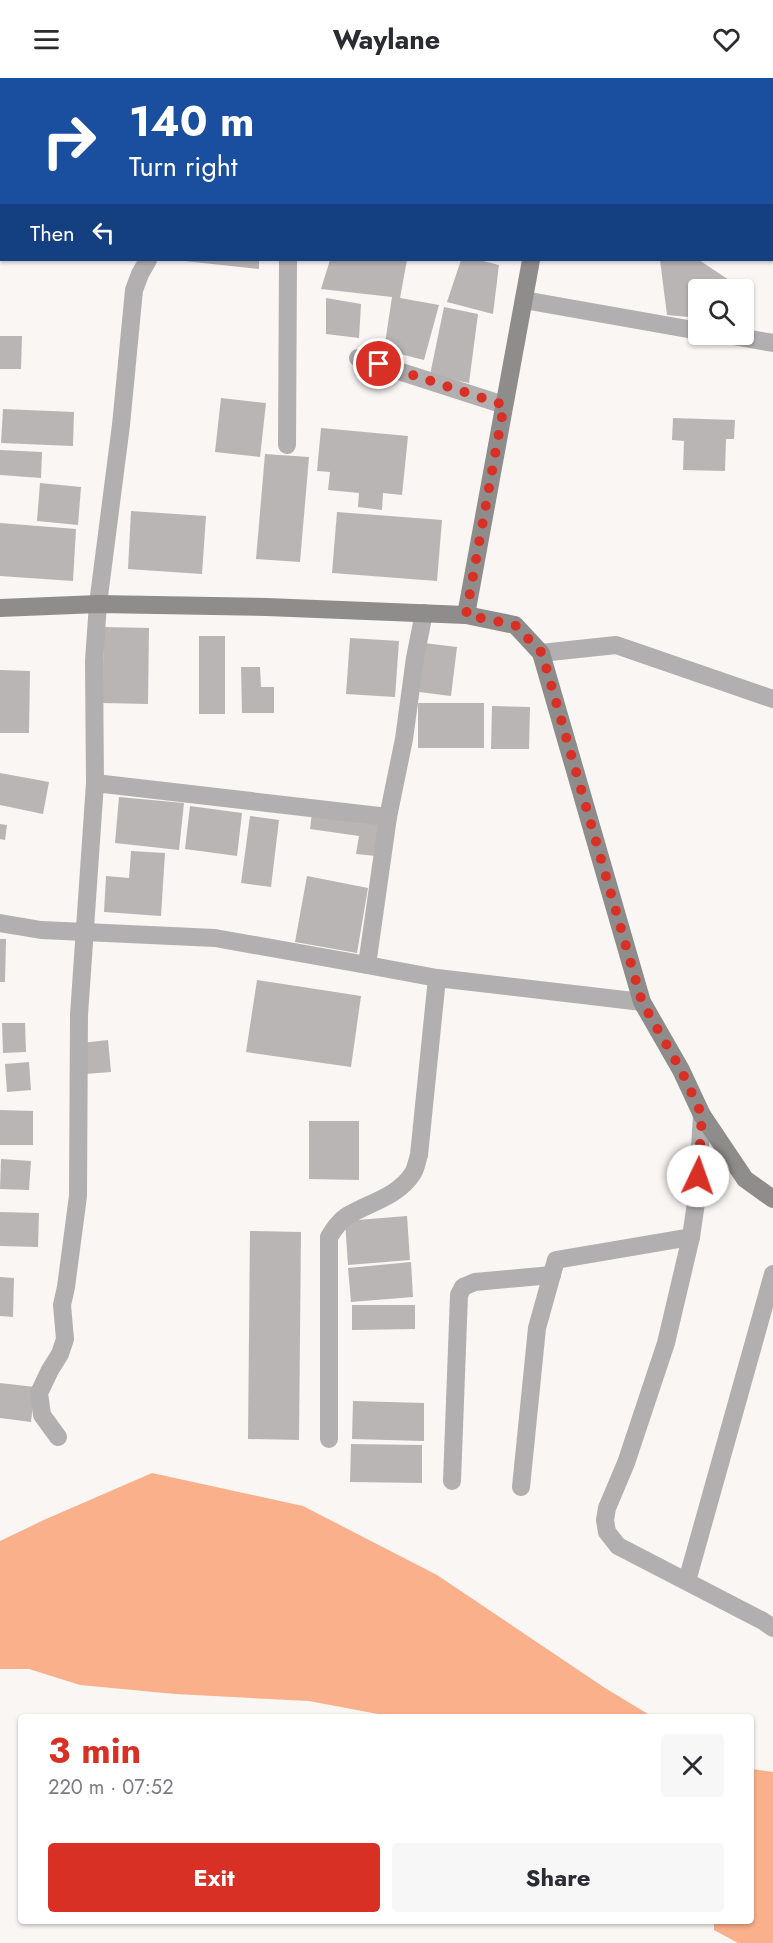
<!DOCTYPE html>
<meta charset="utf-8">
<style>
body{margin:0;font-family:Jost,sans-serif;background:#f7f7f7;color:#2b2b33;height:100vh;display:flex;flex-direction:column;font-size:22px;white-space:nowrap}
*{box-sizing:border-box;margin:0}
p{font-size:20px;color:#7c7c81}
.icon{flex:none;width:33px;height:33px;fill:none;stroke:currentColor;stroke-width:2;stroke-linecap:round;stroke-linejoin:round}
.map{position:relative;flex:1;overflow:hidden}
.panel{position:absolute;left:18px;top:1636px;width:736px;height:210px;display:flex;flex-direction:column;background:#fff;border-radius:6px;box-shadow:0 2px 4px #0004}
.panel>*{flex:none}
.banner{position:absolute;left:0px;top:0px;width:774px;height:183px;box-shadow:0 2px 4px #0004;background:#1a4fa0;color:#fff;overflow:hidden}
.fabs{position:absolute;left:688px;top:201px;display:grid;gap:12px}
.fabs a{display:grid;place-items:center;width:66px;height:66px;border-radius:6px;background:#fff;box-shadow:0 2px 4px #0004;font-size:30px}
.pin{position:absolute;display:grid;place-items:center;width:51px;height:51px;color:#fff;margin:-26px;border:3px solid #fff;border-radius:50%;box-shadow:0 2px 6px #0007}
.me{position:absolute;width:66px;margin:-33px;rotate:3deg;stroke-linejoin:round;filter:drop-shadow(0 0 4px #0008)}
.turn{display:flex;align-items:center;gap:21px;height:126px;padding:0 30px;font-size:27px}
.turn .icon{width:78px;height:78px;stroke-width:2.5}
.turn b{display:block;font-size:42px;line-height:51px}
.then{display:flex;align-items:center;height:57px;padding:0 30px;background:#0003;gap:12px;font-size:22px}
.round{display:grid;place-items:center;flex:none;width:63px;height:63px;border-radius:6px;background:#f7f7f7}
.head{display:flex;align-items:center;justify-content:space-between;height:102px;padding:0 30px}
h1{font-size:36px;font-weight:700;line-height:45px;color:#d93025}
.action{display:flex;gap:12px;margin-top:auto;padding:12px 30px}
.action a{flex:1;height:69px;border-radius:6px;background:#d93025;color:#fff;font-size:24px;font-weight:700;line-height:69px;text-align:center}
.action a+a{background:#f7f7f7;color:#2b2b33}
header{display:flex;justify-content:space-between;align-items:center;height:78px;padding:0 30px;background:#fff;font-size:27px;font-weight:700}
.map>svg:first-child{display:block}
</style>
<header><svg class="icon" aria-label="menu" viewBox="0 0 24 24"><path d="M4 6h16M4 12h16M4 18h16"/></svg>Waylane<svg class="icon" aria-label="heart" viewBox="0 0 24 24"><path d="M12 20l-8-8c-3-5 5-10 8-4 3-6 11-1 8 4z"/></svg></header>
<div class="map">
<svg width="773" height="1865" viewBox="0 0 773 1865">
<rect width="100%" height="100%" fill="#f9f6f4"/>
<g fill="#fbb08c">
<polygon points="152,1395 303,1428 437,1497 605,1610 653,1639 394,1639 309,1623 175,1616 80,1607 29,1591 0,1591 0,1463 46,1441"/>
<polygon points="752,1691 773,1694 773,1865 738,1865 714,1852 714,1844 752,1844"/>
</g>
<g fill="#b8b5b4">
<polygon points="185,182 259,182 259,191 185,183"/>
<polygon points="330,182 407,182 400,220 439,227 424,282 384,272 392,219 321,211"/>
<polygon points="461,182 479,182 499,187 493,236 447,224"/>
<polygon points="660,182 699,182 744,212 699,212 699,240 667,237"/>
<polygon points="744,212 751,216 746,243 744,243"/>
<polygon points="326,220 361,226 359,260 326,256"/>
<polygon points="444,229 478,236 469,305 430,297"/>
<polygon points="0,258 22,258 21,291 0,291"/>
<polygon points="221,320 266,325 260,379 215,374"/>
<polygon points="3,331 74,334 73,368 1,365"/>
<polygon points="673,340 735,342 734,361 726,361 725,393 683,392 684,363 672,362"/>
<polygon points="321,350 408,358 402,417 383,415 382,432 358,429 359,415 328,412 330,394 317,393"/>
<polygon points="0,372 42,374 41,400 0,397"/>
<polygon points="265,376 309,379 300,484 256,481"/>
<polygon points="40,405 81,409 78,447 37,443"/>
<polygon points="131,433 206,438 202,496 128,491"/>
<polygon points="337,434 442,442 437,503 332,495"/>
<polygon points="0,445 76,451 73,503 0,498"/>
<polygon points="104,549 149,550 148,626 102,625"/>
<rect x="199" y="558" width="26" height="78"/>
<polygon points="350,560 399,563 395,619 346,616"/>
<polygon points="424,565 457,569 451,618 419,614"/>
<polygon points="241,589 260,589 261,609 274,609 274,635 242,635"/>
<polygon points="0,592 30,593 29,655 0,655"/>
<rect x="418" y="625" width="66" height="45"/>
<polygon points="492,628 530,629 529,671 491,671"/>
<polygon points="0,695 49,704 43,736 0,727"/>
<polygon points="119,719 184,725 179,772 115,765"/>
<polygon points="190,728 242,735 237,778 185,771"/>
<polygon points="312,735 381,745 376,778 356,776 359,758 310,751"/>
<polygon points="250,738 279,742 271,809 241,805"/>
<polygon points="0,746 7,747 5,762 0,761"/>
<polygon points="131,773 165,775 161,838 104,834 106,798 129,800"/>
<polygon points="307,798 368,810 357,875 295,864"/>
<polygon points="0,861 6,861 5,904 0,904"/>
<polygon points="257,902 361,918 351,989 246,974"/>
<polygon points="2,945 25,945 26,974 3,975"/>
<polygon points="108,962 111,994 85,996 81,965"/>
<polygon points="29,984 31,1012 7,1014 5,986"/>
<polygon points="0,1032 33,1033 33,1067 0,1067"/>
<polygon points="309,1043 359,1043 359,1102 309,1101"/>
<polygon points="1,1081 31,1083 29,1112 0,1111"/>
<polygon points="0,1134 39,1135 38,1169 0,1168"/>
<polygon points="407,1138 410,1182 348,1187 345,1143"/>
<polygon points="250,1153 301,1154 299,1362 248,1361"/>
<polygon points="411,1184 413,1219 351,1224 348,1190"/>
<polygon points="0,1199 14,1200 13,1239 0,1238"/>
<polygon points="352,1227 415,1227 415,1251 352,1252"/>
<polygon points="0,1305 35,1309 31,1344 0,1340"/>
<polygon points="353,1323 424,1325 424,1363 352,1361"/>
<polygon points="351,1366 422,1367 422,1405 350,1404"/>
</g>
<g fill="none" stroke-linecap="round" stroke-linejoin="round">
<g stroke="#b1afaf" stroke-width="18">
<polyline points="149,0 157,2"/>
<polyline points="176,0 176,2"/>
<polyline points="270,2 271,0"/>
<polyline points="772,127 773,127"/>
<polyline points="524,222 699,253"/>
<polyline points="722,256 773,265"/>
<polyline points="358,280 504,327"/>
<polyline points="287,367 288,182"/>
<polyline points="424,535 415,580 404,661 388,739 367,887 437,900 642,924"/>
<polyline points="541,575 616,567 773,621"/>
<polyline points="95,705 388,739"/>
<polyline points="0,845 41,852 215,860 367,887"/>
<polyline points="702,1037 697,1118 691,1159 666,1265 626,1385 607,1430 605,1442 607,1454 618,1468 763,1543 773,1550"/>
<polyline points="58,1359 42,1337 39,1315 50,1292 60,1276 65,1261 62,1227 66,1209 78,1118 79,937 95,705 94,583 98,526 121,347 134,212 140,196 148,182"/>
<path d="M329,1361v-202c5,-8 10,-16 18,-21 23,-14 51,-19 66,-43 3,-5 4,-12 6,-18l18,-177"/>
<polyline points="452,1403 459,1217 463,1209 475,1204 552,1197"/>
<polyline points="521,1409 537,1250 556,1182 691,1159"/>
<polyline points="687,1503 773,1196"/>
</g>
<g stroke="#8f8d8c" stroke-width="18">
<polyline points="591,2 592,0"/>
<polyline points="0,530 98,526 267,529 466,537 515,547 541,575 642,924 681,992 702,1037 745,1101 773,1121"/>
<polyline points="466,537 531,182"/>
</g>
</g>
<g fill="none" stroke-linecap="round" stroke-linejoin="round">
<polyline stroke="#d93025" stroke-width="10" stroke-dasharray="0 18" points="379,286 504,327 466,537 515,547 542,575 642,924 681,992 702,1037 698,1098"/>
</g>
</svg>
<div class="fabs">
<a><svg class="icon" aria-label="search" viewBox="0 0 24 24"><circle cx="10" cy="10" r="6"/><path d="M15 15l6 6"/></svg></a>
</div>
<div class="pin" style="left:379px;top:286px;background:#d93025"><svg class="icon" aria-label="arrive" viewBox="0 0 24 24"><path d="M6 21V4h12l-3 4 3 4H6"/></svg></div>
<svg class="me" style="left:698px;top:1098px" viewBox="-20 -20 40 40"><circle r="19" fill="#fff"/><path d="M0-13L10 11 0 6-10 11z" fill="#d93025"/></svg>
<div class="banner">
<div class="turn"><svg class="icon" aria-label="right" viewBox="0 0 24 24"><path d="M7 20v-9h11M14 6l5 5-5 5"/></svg><div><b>140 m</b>Turn right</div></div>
<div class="then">Then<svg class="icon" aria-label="left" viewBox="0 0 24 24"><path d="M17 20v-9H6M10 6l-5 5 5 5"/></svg></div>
</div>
<section class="panel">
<div class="head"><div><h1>3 min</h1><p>220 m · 07:52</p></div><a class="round"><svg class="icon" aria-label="close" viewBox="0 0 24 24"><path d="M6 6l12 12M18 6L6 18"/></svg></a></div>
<div class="action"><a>Exit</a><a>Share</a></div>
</section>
</div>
